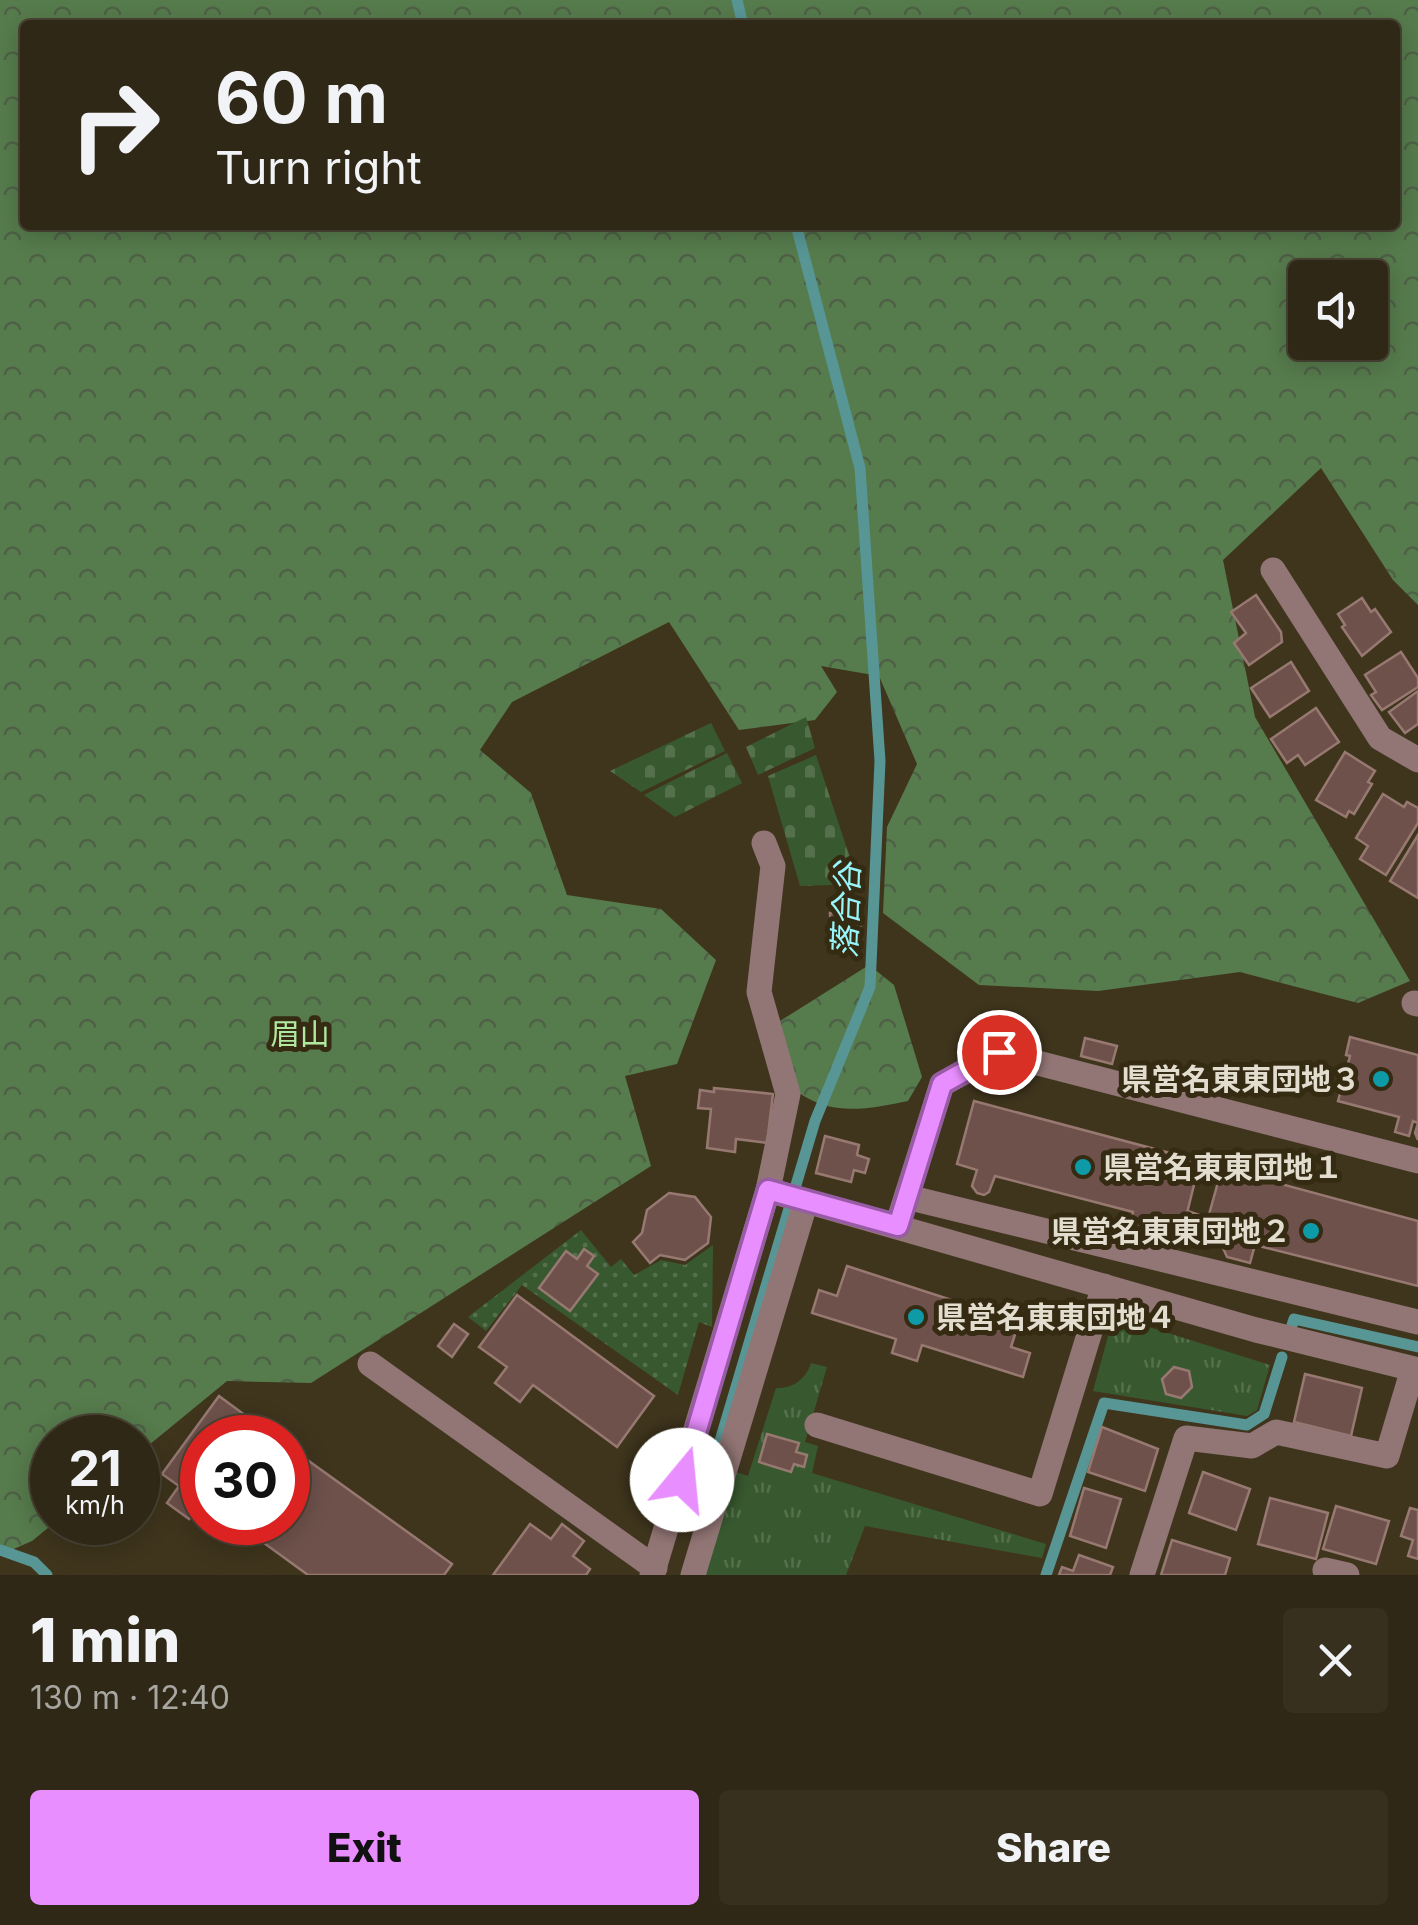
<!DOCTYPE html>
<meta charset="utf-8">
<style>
body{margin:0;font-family:Inter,"Noto Sans JP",sans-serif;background:#37301f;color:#f1f3f6;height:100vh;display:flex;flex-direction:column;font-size:38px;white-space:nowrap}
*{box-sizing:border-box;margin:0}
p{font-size:32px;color:#a7a6a1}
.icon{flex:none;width:55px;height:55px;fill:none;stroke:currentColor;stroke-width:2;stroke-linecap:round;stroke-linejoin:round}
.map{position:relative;height:1575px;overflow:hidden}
.side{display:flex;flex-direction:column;background:#2f2816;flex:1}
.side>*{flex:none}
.guide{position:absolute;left:20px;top:20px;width:1380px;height:210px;border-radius:10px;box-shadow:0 5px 25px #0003,0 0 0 2px #4a4435;background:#2f2816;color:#f1f3f6;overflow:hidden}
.buttons{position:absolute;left:1288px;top:260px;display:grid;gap:20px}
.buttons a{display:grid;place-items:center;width:100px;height:100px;border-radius:10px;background:#2f2816;box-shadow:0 5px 25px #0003,0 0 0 2px #4a4435;font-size:50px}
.speed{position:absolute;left:30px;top:1415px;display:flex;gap:20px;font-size:50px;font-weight:700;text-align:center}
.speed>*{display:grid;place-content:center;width:130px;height:130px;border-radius:50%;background:#2f2816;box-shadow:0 5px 25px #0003,0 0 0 2px #4a4435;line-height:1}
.speed small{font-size:25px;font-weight:400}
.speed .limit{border:15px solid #d22;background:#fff;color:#111}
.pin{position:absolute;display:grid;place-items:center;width:85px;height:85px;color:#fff;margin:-42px;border:5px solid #fff;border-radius:50%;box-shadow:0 2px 10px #0007}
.me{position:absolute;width:110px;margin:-55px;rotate:17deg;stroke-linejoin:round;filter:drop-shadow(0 0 8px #0008)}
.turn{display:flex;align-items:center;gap:35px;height:210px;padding:0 30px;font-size:45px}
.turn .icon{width:130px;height:130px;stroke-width:2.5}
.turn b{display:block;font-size:70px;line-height:85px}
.round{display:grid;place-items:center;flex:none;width:105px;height:105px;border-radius:10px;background:#37301f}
.overview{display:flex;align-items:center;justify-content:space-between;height:170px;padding:0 30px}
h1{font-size:60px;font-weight:800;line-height:75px}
.action{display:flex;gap:20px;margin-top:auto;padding:20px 30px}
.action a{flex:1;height:115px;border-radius:10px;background:#e98efe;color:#111;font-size:40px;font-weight:800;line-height:115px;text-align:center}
.action a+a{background:#37301f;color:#f1f3f6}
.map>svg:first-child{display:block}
</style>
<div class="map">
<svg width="1418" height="1575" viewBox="0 0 1418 1575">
<defs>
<pattern id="grass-dots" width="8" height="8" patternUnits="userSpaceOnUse" patternTransform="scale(2.5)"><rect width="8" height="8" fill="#38592f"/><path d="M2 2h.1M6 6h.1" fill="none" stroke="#55704c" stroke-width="1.8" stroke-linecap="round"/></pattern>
<pattern id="forest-crowns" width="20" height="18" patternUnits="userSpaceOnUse" patternTransform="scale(2.5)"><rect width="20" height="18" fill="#567b4c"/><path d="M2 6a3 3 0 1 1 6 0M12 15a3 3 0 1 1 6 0" fill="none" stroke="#4e6146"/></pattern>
<pattern id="cemetery-stones" width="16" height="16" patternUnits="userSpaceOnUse" patternTransform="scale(2.5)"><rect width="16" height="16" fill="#38592f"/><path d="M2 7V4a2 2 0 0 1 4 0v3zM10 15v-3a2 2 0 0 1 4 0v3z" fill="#55704c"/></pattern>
<pattern id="park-tufts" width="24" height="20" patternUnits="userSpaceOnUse" patternTransform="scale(2.5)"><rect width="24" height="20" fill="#38592f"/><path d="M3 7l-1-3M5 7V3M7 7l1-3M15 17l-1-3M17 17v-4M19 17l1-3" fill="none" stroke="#55704c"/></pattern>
</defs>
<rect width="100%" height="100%" fill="#3f351d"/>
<polygon fill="url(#grass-dots)" points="581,1230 611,1267 621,1259 634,1275 661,1260 685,1265 713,1245 712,1327 699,1322 678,1395 522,1285 486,1331 468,1317"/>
<g fill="url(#forest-crowns)" fill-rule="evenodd">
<path d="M0,0h1418v605l-25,-25 -72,-112 -98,92 32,157 155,264 -52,22 -118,-31 -142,19 -119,-6 -96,-72 4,-86 30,-63 -38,-88 -58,-10 16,26 -22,28 -76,10 -70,-108 -157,80 -32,48 51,43 36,102 94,14 55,51 -39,104 -52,12 26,90 -340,217 -84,-2 -89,73v-16h-86l2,85 -22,18 -32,14zM25,25h1370v200h-1370zM1305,278h65v64h-65z"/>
<path d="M869,965l25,20 28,92 -14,24c-44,9 -79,16 -116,-13l-12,-67z"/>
</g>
<g fill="url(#cemetery-stones)">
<polygon points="806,717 815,748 758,775 746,747"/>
<polygon points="711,723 725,751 641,792 610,771"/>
<polygon points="727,753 742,783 675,817 644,795"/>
<polygon points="816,755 850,858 854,884 800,886 768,776"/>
</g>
<g fill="url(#park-tufts)">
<polygon points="1120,1318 1270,1365 1257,1410 1247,1416 1093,1391 1112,1322"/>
<path d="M811,1363l16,4 -22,75 13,4 -6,27 234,71 -4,14 -177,-32 -19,49h-142l32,-103 12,4 28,-88c17,1 30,-9 35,-25z"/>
</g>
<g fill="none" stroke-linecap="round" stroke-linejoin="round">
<g stroke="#589695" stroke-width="11">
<polyline points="737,0 743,25"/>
<polyline points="1292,1325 1294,1319 1418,1347"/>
<polyline points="714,1461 815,1121 870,987 880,761 860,468 796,225"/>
<polyline points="0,1550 34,1562 47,1575"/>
<polyline points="1046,1575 1104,1403 1247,1425 1264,1414 1282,1357"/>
</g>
</g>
<g fill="#6e514b" stroke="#987972" stroke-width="2.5">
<polygon points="1256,595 1281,632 1282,642 1249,665 1234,643 1246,633 1231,612"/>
<polygon points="1362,598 1371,612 1375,609 1391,632 1362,656 1342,627 1345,625 1338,614"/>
<polygon points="1401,652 1418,678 1418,687 1382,710 1371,695 1376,692 1365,675"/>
<polygon points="1291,662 1309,691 1270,717 1251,688"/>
<polygon points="1418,691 1418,724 1405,733 1389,712"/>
<polygon points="1316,708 1339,742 1305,765 1298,755 1287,763 1271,739"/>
<polygon points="1345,752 1375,771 1368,782 1372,784 1354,814 1349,811 1346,817 1316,800"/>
<polygon points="1383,794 1404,807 1407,802 1418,808 1418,823 1386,875 1360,859 1368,846 1356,838"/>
<polygon points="1418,835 1418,898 1390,881"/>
<polygon points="860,912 861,941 831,942 830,913"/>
<polygon points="1350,1037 1418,1055 1418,1140 1415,1133 1418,1123 1413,1121 1409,1136 1395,1132 1399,1117 1338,1101 1350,1056 1346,1055"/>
<polygon points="1085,1038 1117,1046 1112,1064 1081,1056"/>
<polygon points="714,1088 773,1094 767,1143 736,1139 735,1152 707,1148 711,1109 698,1108 700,1090 714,1092"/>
<polygon points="974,1101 1200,1161 1184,1225 1153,1217 1149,1230 1138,1235 1131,1231 1130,1225 1133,1212 995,1176 989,1192 984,1195 977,1193 972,1186 977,1170 957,1164"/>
<polygon points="825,1136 859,1145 857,1155 869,1159 865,1173 854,1170 851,1182 816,1173"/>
<polygon points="1222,1168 1418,1221 1418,1286 1255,1245 1250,1263 1227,1257 1223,1248 1226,1237 1184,1225 1188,1211 1208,1218"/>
<polygon points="669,1193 695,1197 711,1217 708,1243 685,1260 660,1255 650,1263 633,1242 642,1233 647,1210"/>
<polygon points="584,1249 594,1256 587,1266 598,1274 570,1311 539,1288 566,1251 577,1259"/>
<polygon points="847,1266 1019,1322 1011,1347 1030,1353 1023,1377 922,1345 917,1361 892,1353 896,1339 812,1313 819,1290 837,1296"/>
<polygon points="517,1295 654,1396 617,1447 533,1385 520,1402 495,1383 507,1367 479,1347"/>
<polygon points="454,1324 468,1334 452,1357 438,1346"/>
<polygon points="1174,1367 1189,1371 1192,1387 1181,1398 1166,1394 1162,1379"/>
<polygon points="1305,1374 1362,1388 1351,1436 1294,1422"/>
<polygon points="219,1396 276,1438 202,1438 202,1500 189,1519 167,1503 179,1486 162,1474"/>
<polygon points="1102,1427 1158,1449 1145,1491 1088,1472"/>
<polygon points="767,1434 799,1443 796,1452 807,1455 804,1467 794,1464 791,1472 759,1462"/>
<polygon points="288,1446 452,1564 444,1575 308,1575 235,1522 288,1522"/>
<polygon points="1203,1472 1250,1489 1236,1530 1189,1513"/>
<polygon points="1084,1488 1121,1499 1106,1548 1070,1536"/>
<polygon points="1270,1498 1328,1513 1316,1559 1258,1544"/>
<polygon points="1336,1506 1389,1521 1376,1564 1323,1549"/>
<polygon points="1410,1508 1418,1510 1418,1559 1408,1556 1413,1540 1401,1536"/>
<polygon points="530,1524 551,1539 562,1524 584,1541 573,1556 590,1569 586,1575 493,1575"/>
<polygon points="1172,1540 1230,1558 1225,1575 1161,1575"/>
<polygon points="1079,1555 1113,1567 1110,1575 1059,1575 1062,1567 1073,1571"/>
</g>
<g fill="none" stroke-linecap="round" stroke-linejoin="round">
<g stroke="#927575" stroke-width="25">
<polyline points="1273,570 1380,738 1418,760"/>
<polyline points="1414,1003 1418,1004"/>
<polyline points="768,1190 1256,1330 1418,1370"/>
<polyline points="907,1197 1418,1322"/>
<polyline points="897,1226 942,1084 999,1053 1418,1161"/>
<polyline points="370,1364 655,1568"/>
<polyline points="817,1425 1040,1494 1104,1286"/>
<polyline points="1325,1570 1347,1575"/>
<polyline points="652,1575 768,1190 788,1094 759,992 773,866 764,843"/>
<polyline points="693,1575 806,1201"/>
<polyline points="1142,1575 1186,1438 1252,1446 1276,1432 1387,1456 1413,1369"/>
</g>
</g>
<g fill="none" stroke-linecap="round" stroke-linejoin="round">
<g stroke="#975ca5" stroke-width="25">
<polyline id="route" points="682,1480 768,1190 898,1226 942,1084 999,1052"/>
</g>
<use href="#route" stroke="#e98efe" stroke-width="18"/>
</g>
<g fill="#0f9aa8" stroke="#352b13" stroke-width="4">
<circle cx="1381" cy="1079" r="10"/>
<circle cx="1083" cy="1167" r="10"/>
<circle cx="1311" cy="1231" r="10"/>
<circle cx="916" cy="1317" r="10"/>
</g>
<g text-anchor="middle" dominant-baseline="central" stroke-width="10" stroke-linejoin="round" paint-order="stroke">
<g font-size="30" fill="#b0e8a0" stroke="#352b13">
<text x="300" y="1034">眉山</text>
</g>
<g font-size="30" font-weight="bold" fill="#e3ddcf" stroke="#352b13" text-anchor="end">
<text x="1361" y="1079">県営名東東団地３</text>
<text x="1103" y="1167" text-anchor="start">県営名東東団地１</text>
<text x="1291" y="1231">県営名東東団地２</text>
<text x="936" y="1317" text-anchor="start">県営名東東団地４</text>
</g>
<g font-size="32" font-style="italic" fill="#98f6fa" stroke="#352b13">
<text transform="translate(846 910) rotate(-88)">落合谷</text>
</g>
</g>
</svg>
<div class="buttons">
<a><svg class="icon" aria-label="sound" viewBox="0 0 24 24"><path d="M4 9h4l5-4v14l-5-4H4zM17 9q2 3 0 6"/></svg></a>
</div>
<div class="speed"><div>21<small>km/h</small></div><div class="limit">30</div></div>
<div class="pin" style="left:999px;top:1052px;background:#d93025"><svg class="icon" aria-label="arrive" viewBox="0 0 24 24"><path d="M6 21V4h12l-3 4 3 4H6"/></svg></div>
<svg class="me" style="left:682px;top:1480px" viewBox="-20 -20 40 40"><circle r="19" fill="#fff"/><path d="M0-13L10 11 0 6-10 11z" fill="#e98efe"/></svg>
<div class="guide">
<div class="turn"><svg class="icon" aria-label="right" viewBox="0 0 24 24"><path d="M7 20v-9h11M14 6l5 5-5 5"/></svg><div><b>60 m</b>Turn right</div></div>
</div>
</div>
<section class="side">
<div class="overview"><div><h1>1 min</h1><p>130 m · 12:40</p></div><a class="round"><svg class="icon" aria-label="close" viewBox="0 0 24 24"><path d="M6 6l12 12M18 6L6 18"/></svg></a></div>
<div class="action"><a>Exit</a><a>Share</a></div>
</section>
